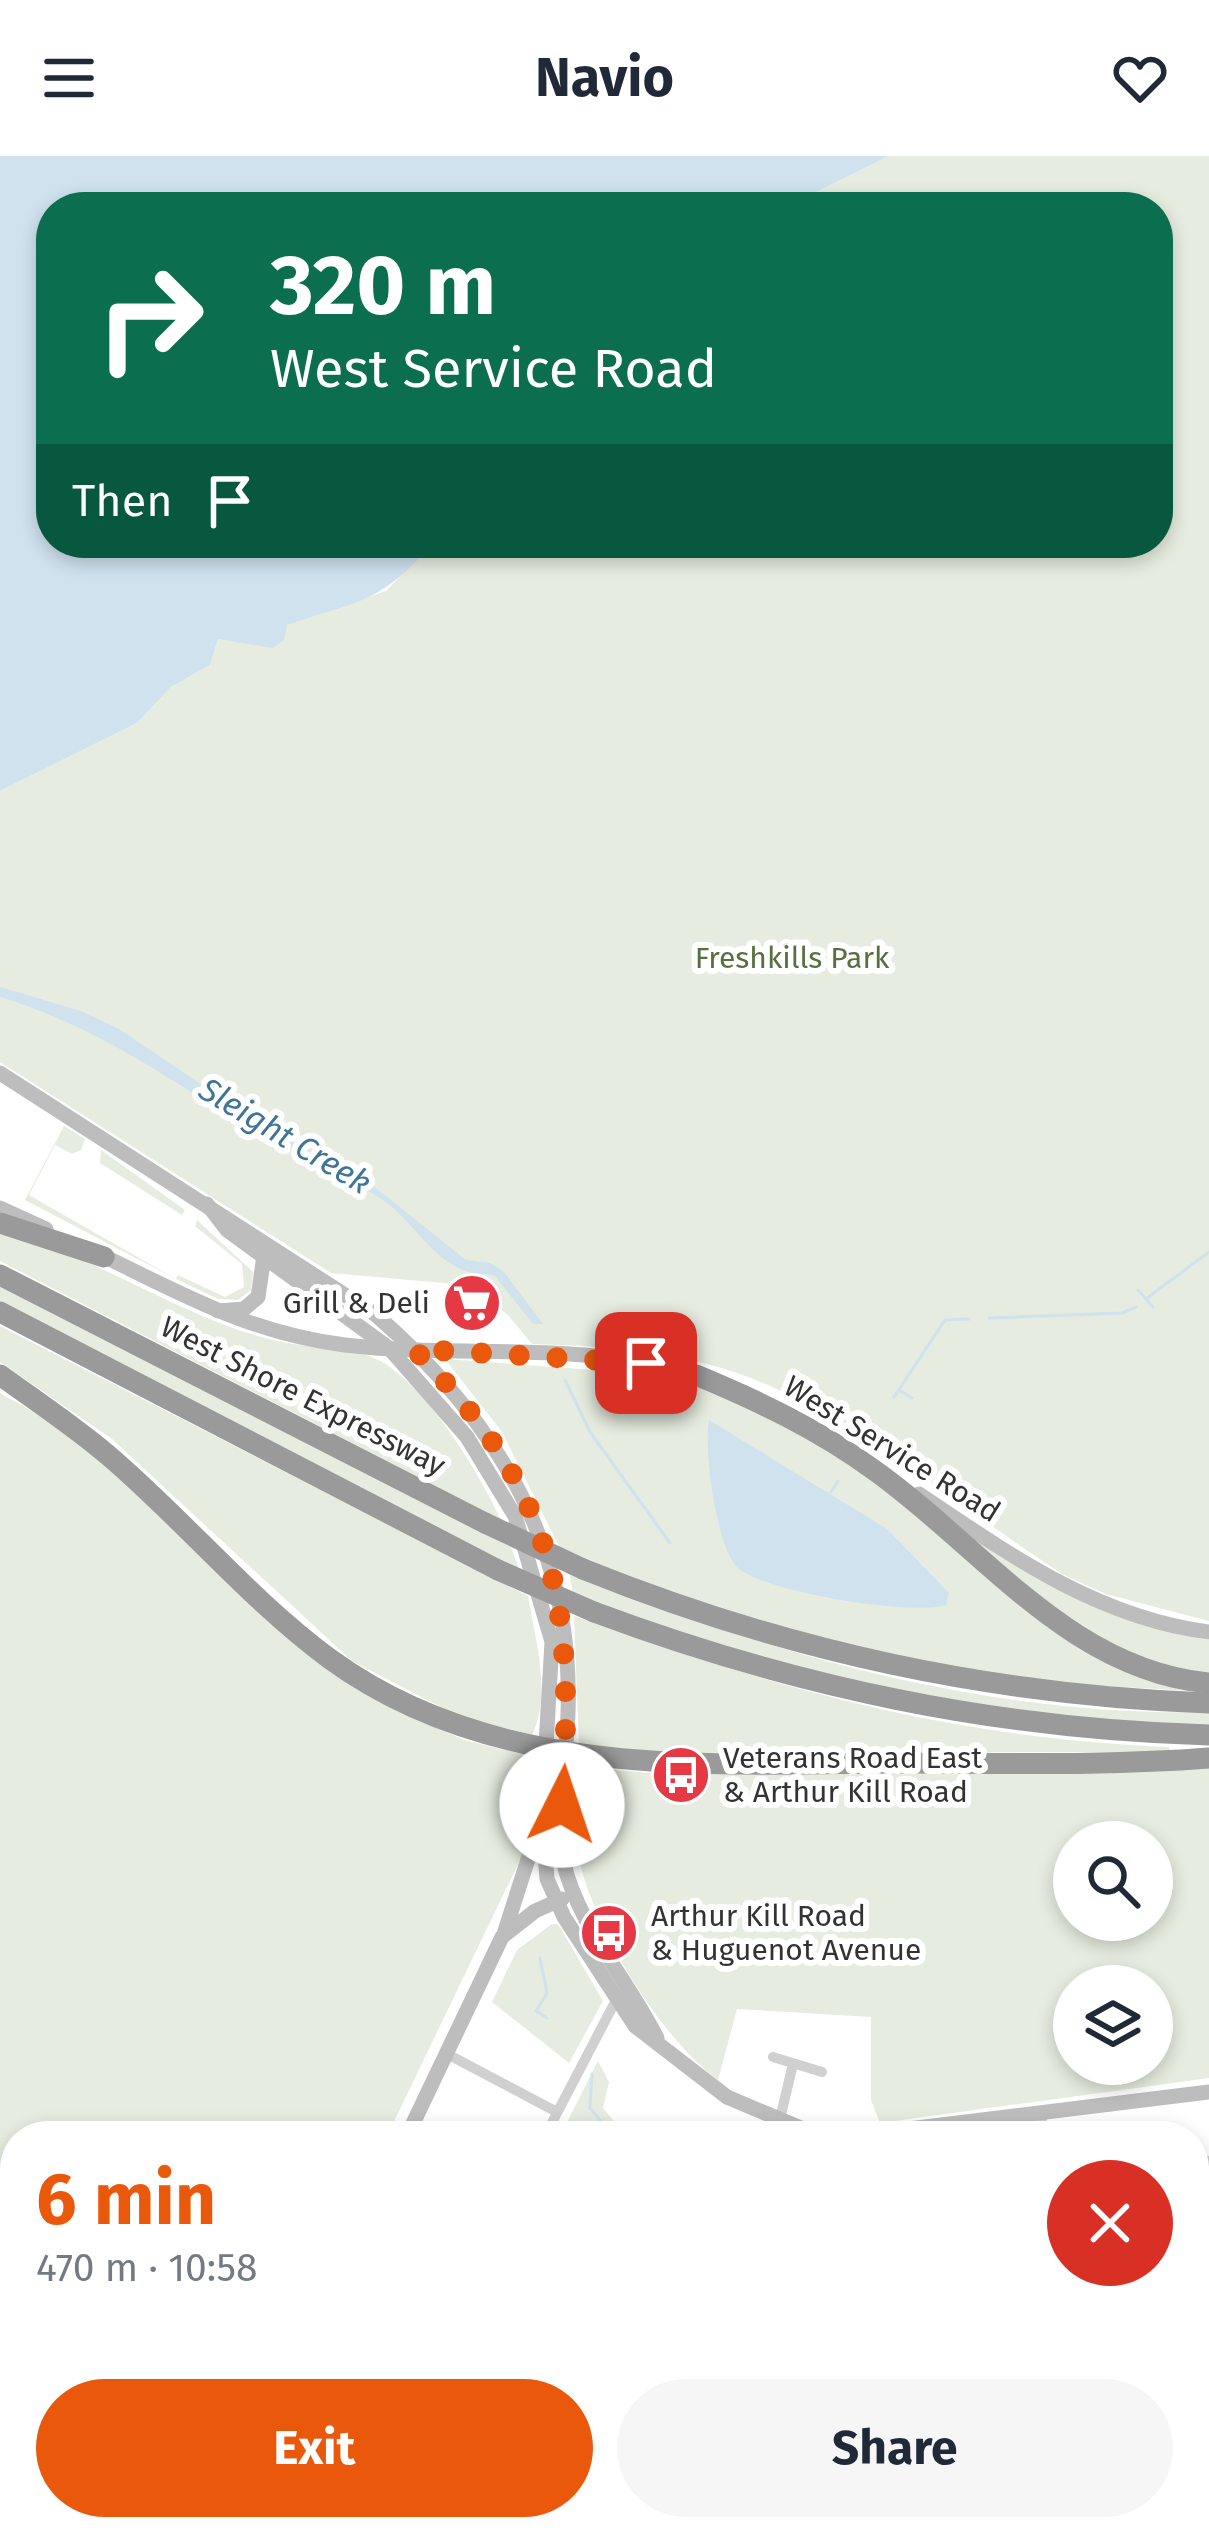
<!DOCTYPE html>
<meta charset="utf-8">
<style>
body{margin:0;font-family:"Fira Sans",sans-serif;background:#f6f6f7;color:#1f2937;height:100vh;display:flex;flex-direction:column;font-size:45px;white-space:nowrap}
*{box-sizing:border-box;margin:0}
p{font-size:39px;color:#747a83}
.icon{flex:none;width:66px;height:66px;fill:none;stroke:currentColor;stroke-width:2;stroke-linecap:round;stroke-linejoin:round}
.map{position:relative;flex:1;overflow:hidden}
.panel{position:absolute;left:0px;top:1965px;width:1209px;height:420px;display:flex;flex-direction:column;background:#fff;border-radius:48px 48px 0 0;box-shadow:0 6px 18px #0003}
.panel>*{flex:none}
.top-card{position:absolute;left:36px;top:36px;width:1137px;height:366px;border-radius:48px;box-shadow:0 6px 18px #0003;background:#0b6e4f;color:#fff;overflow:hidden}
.fabs{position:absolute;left:1053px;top:1665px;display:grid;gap:24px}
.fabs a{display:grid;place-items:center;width:120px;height:120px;border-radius:50%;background:#fff;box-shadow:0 6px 18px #0003;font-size:60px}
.pin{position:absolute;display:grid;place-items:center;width:102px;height:102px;color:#fff;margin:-51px;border-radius:24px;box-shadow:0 6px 18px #0006}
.me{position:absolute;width:132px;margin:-66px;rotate:4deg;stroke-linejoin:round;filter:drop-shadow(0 0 9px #0008)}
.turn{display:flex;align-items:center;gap:42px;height:252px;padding:0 36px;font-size:54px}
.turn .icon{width:156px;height:156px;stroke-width:2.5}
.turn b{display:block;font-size:84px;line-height:102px}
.then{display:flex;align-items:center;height:114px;padding:0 36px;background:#0003;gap:24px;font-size:45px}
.round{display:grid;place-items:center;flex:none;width:126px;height:126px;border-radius:63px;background:#f6f6f7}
.headline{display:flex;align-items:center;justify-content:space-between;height:204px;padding:0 36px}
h1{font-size:72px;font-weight:700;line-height:90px;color:#ea580c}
.cta{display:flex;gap:24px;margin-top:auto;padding:24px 36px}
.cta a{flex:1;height:138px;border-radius:72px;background:#ea580c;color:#fff;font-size:48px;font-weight:700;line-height:138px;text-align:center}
.cta a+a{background:#f6f6f7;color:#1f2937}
header{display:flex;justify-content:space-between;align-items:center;height:156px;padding:0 36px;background:#fff;font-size:54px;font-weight:700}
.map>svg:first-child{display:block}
</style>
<header><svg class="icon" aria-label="menu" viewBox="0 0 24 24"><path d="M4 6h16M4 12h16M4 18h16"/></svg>Navio<svg class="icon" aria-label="heart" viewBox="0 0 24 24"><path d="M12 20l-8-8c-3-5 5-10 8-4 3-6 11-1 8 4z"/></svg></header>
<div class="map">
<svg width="1209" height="2385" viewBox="0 0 1209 2385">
<rect width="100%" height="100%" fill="#fff"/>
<g fill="#e6ecdf" fill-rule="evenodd">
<path d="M889,0h320v1465l-103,-27 -44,-20c-89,-59 -177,-127 -270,-177 -79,-43 -173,-51 -260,-53l-25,-30 -40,-29 -136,-12 -331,-211v-271l137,-68 34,-36 39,-22 8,-26 55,8 13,-22 100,-34 47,-48h725v-336h-372z"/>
<polygon points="64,970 85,983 81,994 72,998 55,989 29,1039 174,1122 25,1044"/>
<polygon points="101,994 185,1054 182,1059 100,1007"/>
<polygon points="197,1064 253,1116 251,1134 238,1144 218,1143 176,1123 178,1119 225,1141 244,1131 242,1108 195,1070"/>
<path d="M0,1074c98,26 189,93 282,112 33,7 80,5 105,23 47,33 90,105 114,155l-501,-259z"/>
<polygon points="0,1127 511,1391 519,1413 0,1149"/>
<path d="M0,1170l528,270c7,42 24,99 4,139l-74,-19 -106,-55 -240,-222 -112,-77z"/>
<polygon points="445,1203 676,1220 773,1258 844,1301 1011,1432 1191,1535 1055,1527 950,1512 715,1455 560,1392 502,1276"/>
<polygon points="0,1237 74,1279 397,1554 464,1584 534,1601 536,1607 529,1677 520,1704 387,1980 15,1980 15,2370 195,2370 187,2385 0,2385"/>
<path d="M959,1370c78,52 155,100 250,114v33c-110,-10 -172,-78 -250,-147z"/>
<path d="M569,1416c201,83 421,145 640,140v17l-255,-21 -240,-59 -141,-56z"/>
<path d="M574,1460c202,73 378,122 595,131l1,5 -502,1 -89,-9z"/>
<path d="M1209,1609v313l-329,45 -9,-23v-83l-134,-8 -19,71c-70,-51 -174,-222 -139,-313l108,9 2,-4zM1074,1686h78v78h-78zM1074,1830h78v78h-78z"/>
<polygon points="552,1768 558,1768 603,1845 569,1907 492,1846 517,1794"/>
<polygon points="598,1905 609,1926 603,1952 626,1980 560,1980"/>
<polygon points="617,2370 714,2370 717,2385 613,2385"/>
<polygon points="1037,2370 1084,2370 1076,2385 1031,2385"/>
</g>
<g fill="#cfe2ee">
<path d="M0,0h889l-103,51h-735v336h382c-54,62 -74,57 -146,82l-3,15 -11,8 -55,-9 -8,26 -39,22 -34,36 -137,68z"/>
<path d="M0,831l81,24 38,18 129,87 124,69 94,75 24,3 14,9 39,52h-10l-38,-48c-9,-3 -19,-2 -27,-4 -35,-11 -56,-52 -85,-72 -38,-26 -82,-43 -122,-66 -92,-53 -157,-105 -261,-137z"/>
<path d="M709,1264l178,109 62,64 -3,12c-31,11 -187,-13 -210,-39 -21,-25 -32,-115 -27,-146z"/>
</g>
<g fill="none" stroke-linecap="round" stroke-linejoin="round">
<g stroke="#cfe2ee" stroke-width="3">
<polyline points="1138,1134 1153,1151"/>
<polyline points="1147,1142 1209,1096"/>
<polyline points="989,1162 1122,1157 1136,1151"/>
<polyline points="565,1224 590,1276 670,1387"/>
<polyline points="899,1234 912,1242"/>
<polyline points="894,1241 945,1164 969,1163"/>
<polyline points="831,1336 838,1325"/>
<polyline points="540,1802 547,1837 536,1855 547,1862"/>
<polyline points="592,1918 590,1952 613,1980"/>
</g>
<g stroke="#d0d0d0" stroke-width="10">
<polyline points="447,1898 557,1956"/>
<polyline points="773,1901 822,1916"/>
<polyline points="779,1967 793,1908"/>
<polyline points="545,1980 615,1846"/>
<polyline points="1039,1980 1043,1957"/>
<polyline points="1194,2006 1209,2005"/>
<polyline points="1194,2345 1209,2347"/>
<polyline points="461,2370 491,2385"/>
<polyline points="772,2370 795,2385"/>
<polyline points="349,2385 356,2370"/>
<polyline points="808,2385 971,2375 981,2370"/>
</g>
<g stroke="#bdbdbd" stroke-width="15">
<path d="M0,917l376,242c121,105 198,234 192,398 -1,48 -15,100 -5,147 14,64 65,120 94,178"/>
<polyline points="207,1048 227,1074 389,1192 467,1281 515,1360 552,1486 542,1658 547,1723 564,1761 635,1870 727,1941 810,1976 884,1976 1209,1936"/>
<polyline points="0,1052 46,1073"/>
<path d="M95,1096c86,41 153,81 250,93 117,14 245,-6 359,33"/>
<polyline points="218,1155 244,1153 258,1141 264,1100"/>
<path d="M919,1338c91,61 179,124 290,138"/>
<polyline points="505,1775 538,1672"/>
<polyline points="407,1980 502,1781 535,1755 562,1743"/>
<polyline points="206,2385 214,2370"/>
</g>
<g stroke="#9a9a9a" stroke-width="21">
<polyline points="0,1067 104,1101"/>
<polyline points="0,1119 485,1367"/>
<polyline points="0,1156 498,1414"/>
<path d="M0,1219c36,26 75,52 109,81 76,65 141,144 221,203 166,121 376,105 570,104 103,0 207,3 309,-5"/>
<path d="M696,1219c63,26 123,55 178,95 107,76 195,200 335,213"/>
<path d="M583,1413c203,82 407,126 626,134"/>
<path d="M594,1456c201,75 401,117 615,123"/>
</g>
<g stroke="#9a9a9a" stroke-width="21">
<polyline points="485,1367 583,1413"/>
<polyline points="498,1414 594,1456"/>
</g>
</g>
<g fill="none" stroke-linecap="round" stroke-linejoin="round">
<path stroke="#ea580c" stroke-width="21" stroke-dasharray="0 37.8" d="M562,1649c13,-197 -3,-311 -148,-456l232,14"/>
</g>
<defs>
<g id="supermarket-disc" transform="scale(3)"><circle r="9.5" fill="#e63946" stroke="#fff"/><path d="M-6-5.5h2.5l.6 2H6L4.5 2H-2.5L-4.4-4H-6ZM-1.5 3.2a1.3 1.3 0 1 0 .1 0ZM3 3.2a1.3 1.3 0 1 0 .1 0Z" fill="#fff"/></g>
<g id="bus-disc" transform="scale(3)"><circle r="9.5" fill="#e63946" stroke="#fff"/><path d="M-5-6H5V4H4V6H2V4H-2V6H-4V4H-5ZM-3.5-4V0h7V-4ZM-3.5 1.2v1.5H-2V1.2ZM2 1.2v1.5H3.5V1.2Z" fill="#fff"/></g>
</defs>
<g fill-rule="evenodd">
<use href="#supermarket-disc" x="472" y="1147"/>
<use href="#bus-disc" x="681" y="1619"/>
<use href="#bus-disc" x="609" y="1777"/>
</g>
<g text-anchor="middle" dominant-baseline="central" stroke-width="12" stroke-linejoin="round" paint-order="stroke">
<g font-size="30" fill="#56703f" stroke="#fff">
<text x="792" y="802">Freshkills Park</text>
</g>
<g font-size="30" fill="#333" stroke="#fff" text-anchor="start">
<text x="430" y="1147" text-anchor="end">Grill &amp; Deli</text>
<text x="723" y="1602">Veterans Road East<tspan x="723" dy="34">&amp; Arthur Kill Road</tspan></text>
<text x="651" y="1760">Arthur Kill Road<tspan x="651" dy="34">&amp; Huguenot Avenue</tspan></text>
</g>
<g font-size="30" fill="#333" stroke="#fff">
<text transform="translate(303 1240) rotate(27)">West Shore Expressway</text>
<text transform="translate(892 1293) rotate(32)">West Service Road</text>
</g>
<g font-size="33" font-style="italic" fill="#3f7597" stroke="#fff">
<text transform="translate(285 980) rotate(31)">Sleight Creek</text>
</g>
</g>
</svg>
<div class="fabs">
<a><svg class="icon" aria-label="search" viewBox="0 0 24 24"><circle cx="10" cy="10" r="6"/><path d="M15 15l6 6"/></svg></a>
<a><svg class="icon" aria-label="layers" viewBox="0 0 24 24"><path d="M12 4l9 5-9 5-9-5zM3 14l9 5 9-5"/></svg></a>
</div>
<div class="pin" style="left:646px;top:1207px;background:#d93025"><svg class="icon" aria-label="arrive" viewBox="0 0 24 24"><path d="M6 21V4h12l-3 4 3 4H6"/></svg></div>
<svg class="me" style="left:562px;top:1649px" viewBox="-20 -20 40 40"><circle r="19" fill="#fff"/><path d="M0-13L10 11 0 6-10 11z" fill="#ea580c"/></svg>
<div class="top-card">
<div class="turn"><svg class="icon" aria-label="right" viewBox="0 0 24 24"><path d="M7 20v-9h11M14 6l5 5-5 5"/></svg><div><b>320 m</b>West Service Road</div></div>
<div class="then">Then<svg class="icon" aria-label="arrive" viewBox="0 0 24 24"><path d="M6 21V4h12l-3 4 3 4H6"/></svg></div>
</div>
<section class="panel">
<div class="headline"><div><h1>6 min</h1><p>470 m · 10:58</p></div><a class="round" style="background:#d93025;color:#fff"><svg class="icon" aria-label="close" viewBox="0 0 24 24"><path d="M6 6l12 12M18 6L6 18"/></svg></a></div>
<div class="cta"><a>Exit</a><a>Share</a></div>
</section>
</div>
